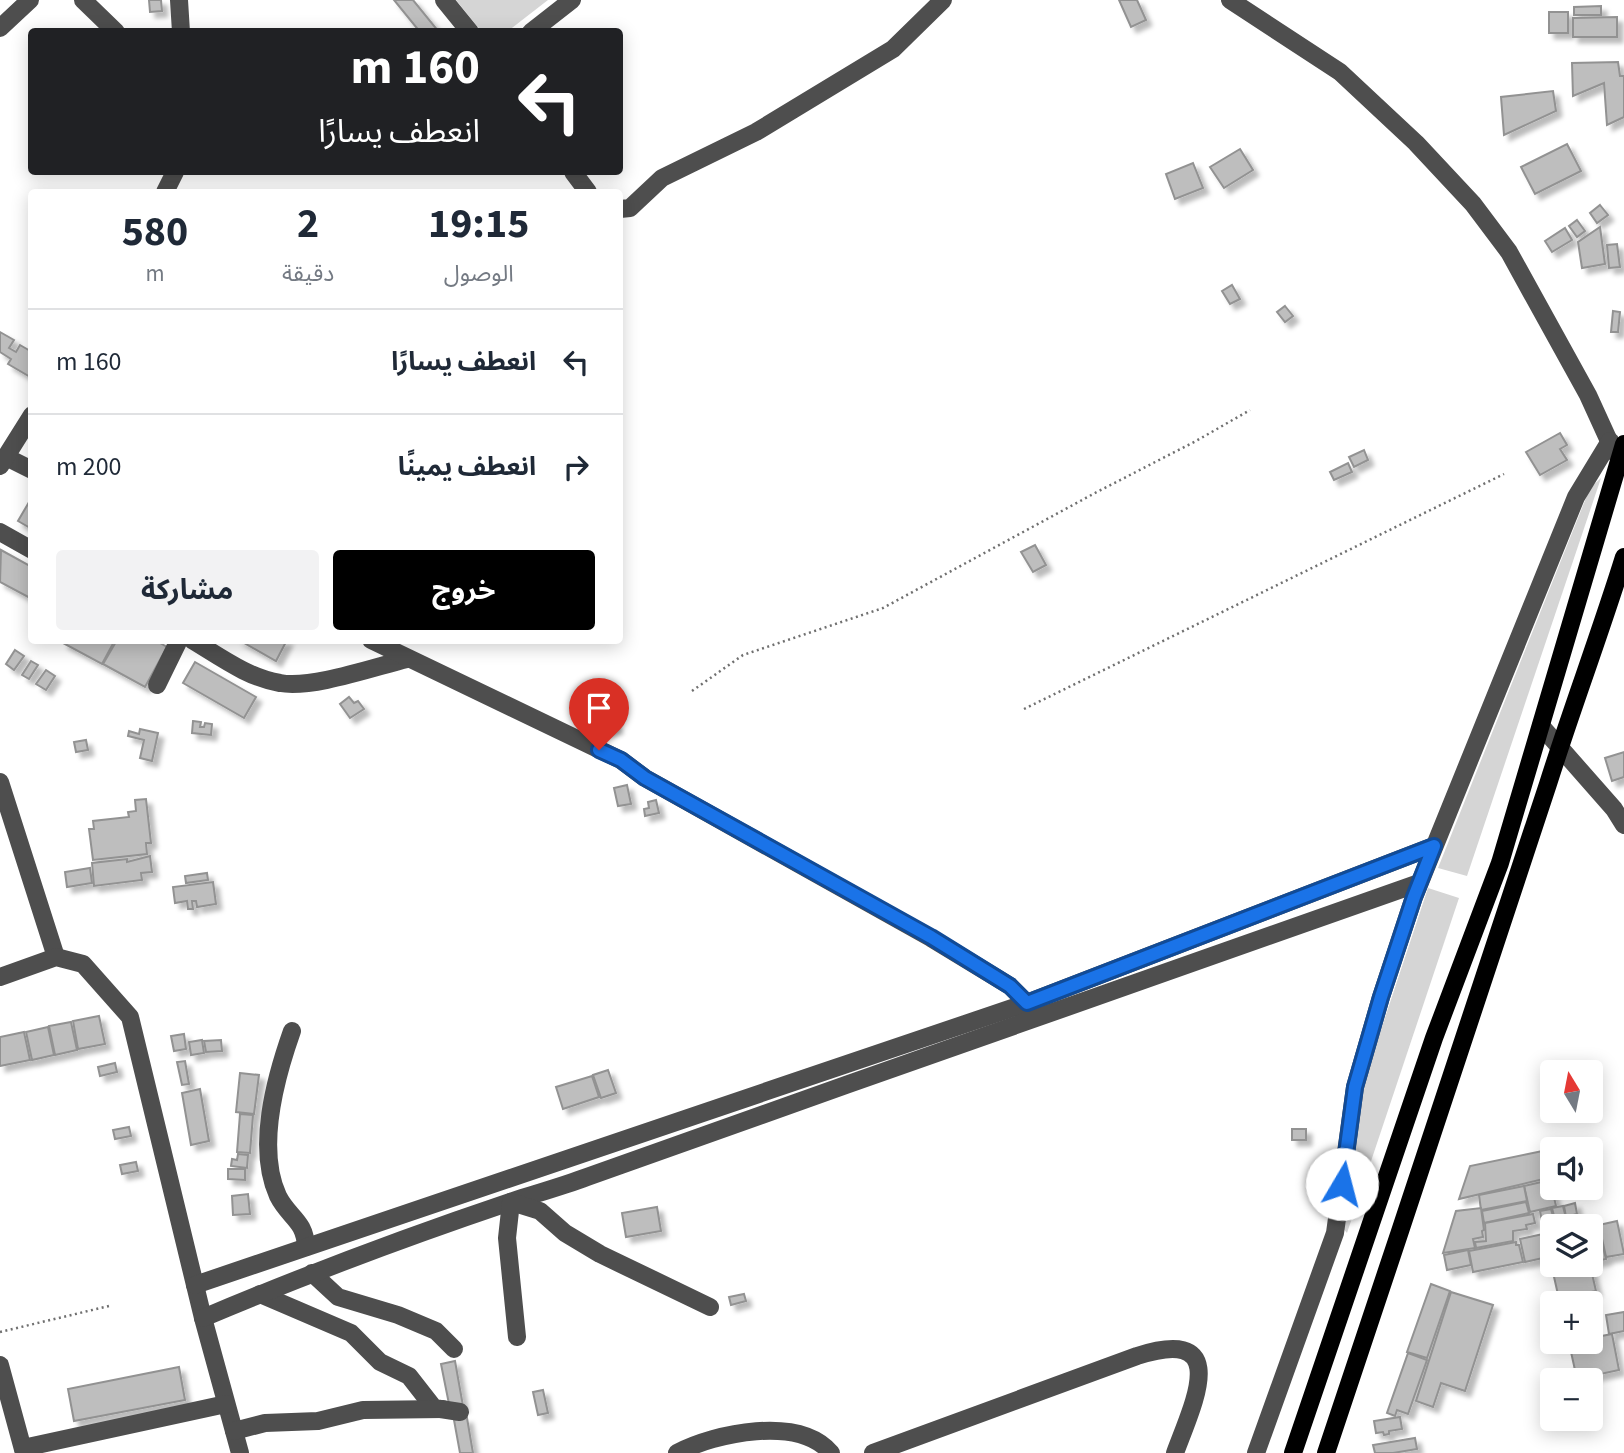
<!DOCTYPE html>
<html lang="ar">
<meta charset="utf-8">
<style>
body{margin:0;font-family:"Source Sans 3","Noto Sans Arabic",sans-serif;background:#f2f2f3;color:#1f2937;direction:rtl;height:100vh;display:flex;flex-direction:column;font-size:26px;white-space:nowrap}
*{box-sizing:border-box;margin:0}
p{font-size:23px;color:#747a83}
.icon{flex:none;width:38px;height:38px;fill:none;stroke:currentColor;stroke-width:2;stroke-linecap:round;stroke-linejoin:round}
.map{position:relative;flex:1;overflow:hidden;direction:ltr}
.drawer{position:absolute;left:28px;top:189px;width:595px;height:455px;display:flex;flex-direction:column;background:#fff;border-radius:7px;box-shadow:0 4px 18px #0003;direction:rtl}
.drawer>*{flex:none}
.top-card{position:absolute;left:28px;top:28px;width:595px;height:147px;border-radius:7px;box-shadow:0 4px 18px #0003;direction:rtl;background:#202124;color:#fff;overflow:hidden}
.needle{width:46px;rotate:350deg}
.buttons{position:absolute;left:1540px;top:1060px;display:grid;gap:14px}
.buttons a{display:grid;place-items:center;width:63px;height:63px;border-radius:7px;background:#fff;box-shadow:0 4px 18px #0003;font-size:35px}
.pin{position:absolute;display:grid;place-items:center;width:60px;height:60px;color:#fff;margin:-72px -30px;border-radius:50% 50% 50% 0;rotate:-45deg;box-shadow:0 0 7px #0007}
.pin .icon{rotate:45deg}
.me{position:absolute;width:77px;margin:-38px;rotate:8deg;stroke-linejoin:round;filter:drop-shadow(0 0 5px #0008)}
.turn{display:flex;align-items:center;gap:24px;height:147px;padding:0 28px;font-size:32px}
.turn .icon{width:91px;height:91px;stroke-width:2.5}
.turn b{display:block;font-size:49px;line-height:60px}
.eta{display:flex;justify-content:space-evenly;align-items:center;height:119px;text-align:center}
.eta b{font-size:42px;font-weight:700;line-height:49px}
.primary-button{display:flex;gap:14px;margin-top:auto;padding:14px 28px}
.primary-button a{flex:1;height:80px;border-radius:7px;background:#000;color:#fff;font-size:28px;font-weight:700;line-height:80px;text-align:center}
.primary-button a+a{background:#f2f2f3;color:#1f2937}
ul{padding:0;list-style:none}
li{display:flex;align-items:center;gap:21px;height:105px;padding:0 28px;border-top:2px solid #e0e1e3}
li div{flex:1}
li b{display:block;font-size:26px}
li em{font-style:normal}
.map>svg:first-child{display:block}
</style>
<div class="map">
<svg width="1624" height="1453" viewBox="0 0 1624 1453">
<defs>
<filter id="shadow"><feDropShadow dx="5.5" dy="5.5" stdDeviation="2" flood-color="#0004"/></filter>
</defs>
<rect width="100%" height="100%" fill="#fff"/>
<g fill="#d5d5d5">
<polygon points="456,0 548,0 508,31 481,31"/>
<polygon points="1601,478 1467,876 1438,868 1590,488"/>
<polygon points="1428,888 1459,898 1347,1233 1342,1227 1363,1084"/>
</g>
<g fill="#bebebe" stroke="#929292" stroke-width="2" filter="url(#shadow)">
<polygon points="149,0 161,0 162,11 150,12"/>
<polygon points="394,0 413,0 439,32 420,32"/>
<polygon points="1119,0 1137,0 1146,20 1131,27"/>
<polygon points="1601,6 1601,15 1574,15 1574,7"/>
<rect x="1549" y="12" width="19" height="21"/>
<polygon points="1617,17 1617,37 1573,37 1573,18"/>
<polygon points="1618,62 1620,76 1624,76 1624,117 1607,125 1604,83 1573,96 1572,63"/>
<polygon points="1553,91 1556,111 1504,135 1501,97"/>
<polygon points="1567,144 1581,171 1535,194 1521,167"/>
<polygon points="1240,149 1253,170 1224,188 1210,167"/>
<polygon points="1193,163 1203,188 1175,199 1166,174"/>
<polygon points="1600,205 1608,215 1597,223 1590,213"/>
<polygon points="1577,220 1585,231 1577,237 1569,226"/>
<polygon points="1600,227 1605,264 1582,268 1578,242"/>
<polygon points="1565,228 1572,240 1552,252 1545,241"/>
<polygon points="1617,244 1620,267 1609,268 1607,245"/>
<polygon points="1232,285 1240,299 1230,304 1222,291"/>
<polygon points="1285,306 1293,316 1285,322 1277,312"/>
<polygon points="1613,311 1620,312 1618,332 1611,332"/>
<polygon points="0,332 14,340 9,348 16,352 20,345 32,352 32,378 8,364 11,359 0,352"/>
<polygon points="1560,433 1567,445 1560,449 1567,460 1540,475 1526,452"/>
<polygon points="1364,450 1368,460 1354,467 1349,457"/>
<polygon points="1348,463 1352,472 1334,480 1330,472"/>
<polygon points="32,497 32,529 18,521"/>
<polygon points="1035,545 1046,565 1033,572 1021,552"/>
<polygon points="1,550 32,567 32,599 0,582"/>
<polygon points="64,640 115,640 102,664 63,643"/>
<polygon points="117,640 155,640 167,647 145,687 103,664"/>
<polygon points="239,640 287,640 276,661"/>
<polygon points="15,650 24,656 14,670 6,664"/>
<polygon points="31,661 38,665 29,679 22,675"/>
<polygon points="195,662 256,697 244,718 183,683"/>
<polygon points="46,670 55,676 46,690 36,684"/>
<polygon points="605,694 617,728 606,731 594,698"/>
<polygon points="349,697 354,703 358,701 364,709 350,718 340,704"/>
<polygon points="193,721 201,722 200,727 204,727 205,723 212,724 211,735 192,733"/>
<polygon points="140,729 158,733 152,761 140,758 144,740 128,736 129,731 139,734"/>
<polygon points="86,740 88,750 76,752 74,742"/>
<polygon points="1624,752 1624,777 1612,781 1605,758"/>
<polygon points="627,785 631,804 618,806 614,788"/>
<polygon points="146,799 151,843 146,843 147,854 93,860 89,829 94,829 93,821 129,817 128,812 136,811 135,800"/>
<polygon points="656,800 659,813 645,816 644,809 649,808 648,802"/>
<polygon points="150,856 152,872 141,873 142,880 94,886 92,863 127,859 127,862"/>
<polygon points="90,868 92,883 67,887 65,872"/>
<polygon points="207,873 208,880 186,883 185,876"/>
<polygon points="213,882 216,904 197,907 196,901 192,901 193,909 188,909 187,901 175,903 173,887"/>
<polygon points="99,1016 105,1044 78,1049 73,1021"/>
<polygon points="71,1022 77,1050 55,1055 49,1026"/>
<polygon points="48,1027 54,1055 32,1060 26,1032"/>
<polygon points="24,1032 30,1060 0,1066 0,1037"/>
<polygon points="184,1034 186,1049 174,1051 171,1036"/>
<polygon points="202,1040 204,1053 191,1055 189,1042"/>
<polygon points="221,1040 222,1051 206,1052 204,1041"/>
<polygon points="185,1061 189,1084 182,1085 177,1062"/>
<polygon points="115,1063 117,1072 100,1076 98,1067"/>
<polygon points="608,1070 616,1093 601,1098 593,1075"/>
<polygon points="240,1073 259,1075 254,1114 236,1112"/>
<polygon points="592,1076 599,1097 563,1109 556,1087"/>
<polygon points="200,1089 209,1141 191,1145 182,1093"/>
<polygon points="240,1114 253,1115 250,1153 237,1152"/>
<polygon points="129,1127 131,1136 115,1139 113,1130"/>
<rect x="1292" y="1129" width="14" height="11"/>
<polygon points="1557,1148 1552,1150 1552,1177 1459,1199 1470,1166"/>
<polygon points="238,1154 248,1155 247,1168 231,1166 232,1159 237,1160"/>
<polygon points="136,1162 138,1171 122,1174 120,1165"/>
<polygon points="228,1169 245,1169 245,1180 228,1179"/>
<polygon points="1550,1180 1556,1206 1530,1212 1524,1186"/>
<polygon points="1524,1186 1527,1201 1481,1210 1479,1195"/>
<polygon points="248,1194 250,1214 233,1215 232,1196"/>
<polygon points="1526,1202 1529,1213 1484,1223 1482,1211"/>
<polygon points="1575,1203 1577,1214 1566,1217 1564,1206"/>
<polygon points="1563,1206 1566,1218 1555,1220 1552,1208"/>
<polygon points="657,1207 661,1231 626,1237 622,1213"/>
<polygon points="1481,1208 1484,1230 1482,1231 1483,1237 1473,1239 1475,1248 1443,1253 1456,1211"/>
<polygon points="1551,1209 1554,1220 1542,1222 1540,1211"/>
<polygon points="1533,1214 1535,1223 1526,1225 1527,1229 1513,1231 1513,1241 1476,1248 1475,1242 1486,1241 1485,1223"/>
<polygon points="1579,1215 1582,1227 1568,1227 1566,1218"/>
<polygon points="1617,1221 1624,1254 1606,1257 1599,1225"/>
<polygon points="1598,1226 1606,1259 1592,1262 1591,1228"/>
<polygon points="1552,1232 1552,1256 1525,1262 1520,1239"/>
<polygon points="1516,1242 1516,1245 1519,1245 1523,1262 1473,1272 1469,1251"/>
<polygon points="1468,1250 1471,1265 1447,1270 1444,1255"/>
<polygon points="1550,1259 1552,1259 1552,1265 1590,1265 1596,1291 1559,1299"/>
<polygon points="1431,1284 1450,1291 1427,1358 1407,1352"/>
<polygon points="1451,1292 1493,1305 1465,1391 1441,1383 1433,1407 1416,1401"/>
<polygon points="744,1294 746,1301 731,1305 729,1297"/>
<polygon points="1624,1312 1624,1331 1609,1334 1606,1315"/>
<polygon points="1612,1334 1619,1370 1577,1379 1569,1343 1591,1342 1591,1338"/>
<polygon points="1408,1353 1427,1360 1408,1414 1397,1410 1395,1416 1387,1413"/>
<polygon points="455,1361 463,1406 450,1409 441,1364"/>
<polygon points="179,1367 185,1400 74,1421 68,1389"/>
<polygon points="1573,1369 1576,1379 1559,1381 1558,1372"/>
<polygon points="543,1390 548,1413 538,1415 533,1392"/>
<polygon points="1400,1417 1402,1429 1389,1431 1389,1434 1384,1435 1383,1432 1376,1433 1374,1421"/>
<polygon points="467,1418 473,1453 460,1453 454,1420"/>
<polygon points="1415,1438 1417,1449 1393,1453 1375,1453 1373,1445"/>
</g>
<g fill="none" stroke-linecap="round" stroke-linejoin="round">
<g stroke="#707070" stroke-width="2.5" stroke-dasharray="2 3.5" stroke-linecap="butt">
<polyline points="692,691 743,655 883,608 1095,493 1196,441 1250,410"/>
<polyline points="1024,709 1504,474"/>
<polyline points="0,1332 109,1306"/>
</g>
<g stroke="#4e4e4e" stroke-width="18">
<polyline points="83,0 116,32"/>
<polyline points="179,0 181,32"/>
<polyline points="444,0 470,32"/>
<polyline points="1230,0 1340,72 1416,143 1473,204 1509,252 1588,395 1614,452"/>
<polyline points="0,28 30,0"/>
<polyline points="531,32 572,0"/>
<polyline points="573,172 588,192"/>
<polyline points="165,192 175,172"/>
<polyline points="620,209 630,208 662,178 756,132 893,49 943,0"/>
<polyline points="6,457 32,470"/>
<polyline points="0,466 32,415"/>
<polyline points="0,532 32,550"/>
<path d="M192,640c27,16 56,38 88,43 32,6 94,-16 127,-24"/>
<polyline points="371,640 621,760 645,778 931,938 1010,986 1027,1003"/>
<polyline points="157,685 179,640"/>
<polyline points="1541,726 1614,809 1624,825"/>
<polyline points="0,782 56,957"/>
<polyline points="0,977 56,957 83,964 130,1017 203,1318 240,1453"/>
<path d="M292,1031c-17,48 -36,117 -14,165 11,22 27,24 28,51"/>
<polyline points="312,1273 338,1297 398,1315 436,1331 454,1349"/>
<polyline points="195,1285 1027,1003 1434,846"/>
<polyline points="260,1294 351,1333 380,1362 409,1376 434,1408 460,1412"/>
<path d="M203,1318c102,-43 206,-82 310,-117 25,-8 50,-15 74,-24 277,-99 555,-196 832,-294"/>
<polyline points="517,1337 507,1238 511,1202 540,1211 565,1233 600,1254 710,1307"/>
<polyline points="0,1365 24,1453"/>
<polyline points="234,1431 265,1423 318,1421 363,1410 443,1409"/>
<polyline points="23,1448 226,1404"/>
<path d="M677,1453c38,-20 122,-38 154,0"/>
<path d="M873,1453l264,-97c96,-31 56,48 38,97"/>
<polyline points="1256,1453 1335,1233 1355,1087 1381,997 1414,897 1576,497 1610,441"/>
</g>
<g stroke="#000" stroke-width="18">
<polyline points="1293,1453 1434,1038 1500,863 1624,444"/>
<path d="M1326,1453c74,-223 150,-446 222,-669 24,-76 52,-150 76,-227"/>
</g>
</g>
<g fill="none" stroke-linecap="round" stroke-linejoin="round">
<g stroke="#114b97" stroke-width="18">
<polyline id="route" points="599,750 621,760 645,778 931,937 1010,986 1027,1003 1434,846 1414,897 1381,997 1355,1087 1342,1184"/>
</g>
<use href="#route" stroke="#1a73e8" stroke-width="12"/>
</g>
</svg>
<div class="buttons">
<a><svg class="needle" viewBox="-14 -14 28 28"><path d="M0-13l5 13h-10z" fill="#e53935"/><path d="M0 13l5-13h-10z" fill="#747a83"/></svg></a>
<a><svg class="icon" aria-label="sound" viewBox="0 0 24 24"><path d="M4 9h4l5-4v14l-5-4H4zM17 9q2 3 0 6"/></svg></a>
<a><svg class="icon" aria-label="layers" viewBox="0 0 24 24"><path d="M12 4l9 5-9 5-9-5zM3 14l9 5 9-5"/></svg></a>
<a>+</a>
<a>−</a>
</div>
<div class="pin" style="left:599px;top:750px;background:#d93025"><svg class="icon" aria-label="arrive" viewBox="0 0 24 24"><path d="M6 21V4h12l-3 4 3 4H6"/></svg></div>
<svg class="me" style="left:1342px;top:1184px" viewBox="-20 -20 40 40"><circle r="19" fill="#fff"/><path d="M0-13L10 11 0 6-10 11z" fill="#1a73e8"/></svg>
<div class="top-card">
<div class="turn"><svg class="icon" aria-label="left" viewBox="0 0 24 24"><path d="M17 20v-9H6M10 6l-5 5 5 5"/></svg><div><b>160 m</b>انعطف يسارًا</div></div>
</div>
<section class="drawer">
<div class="eta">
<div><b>19:15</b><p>الوصول</p></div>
<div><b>2</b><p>دقيقة</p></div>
<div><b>580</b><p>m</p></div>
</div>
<ul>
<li><svg class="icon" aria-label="left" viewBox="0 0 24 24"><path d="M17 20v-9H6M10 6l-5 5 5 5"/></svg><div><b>انعطف يسارًا</b></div><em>160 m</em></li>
<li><svg class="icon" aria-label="right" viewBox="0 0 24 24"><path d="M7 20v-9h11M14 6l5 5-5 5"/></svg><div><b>انعطف يمينًا</b></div><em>200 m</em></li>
</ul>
<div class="primary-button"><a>خروج</a><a>مشاركة</a></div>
</section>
</div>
